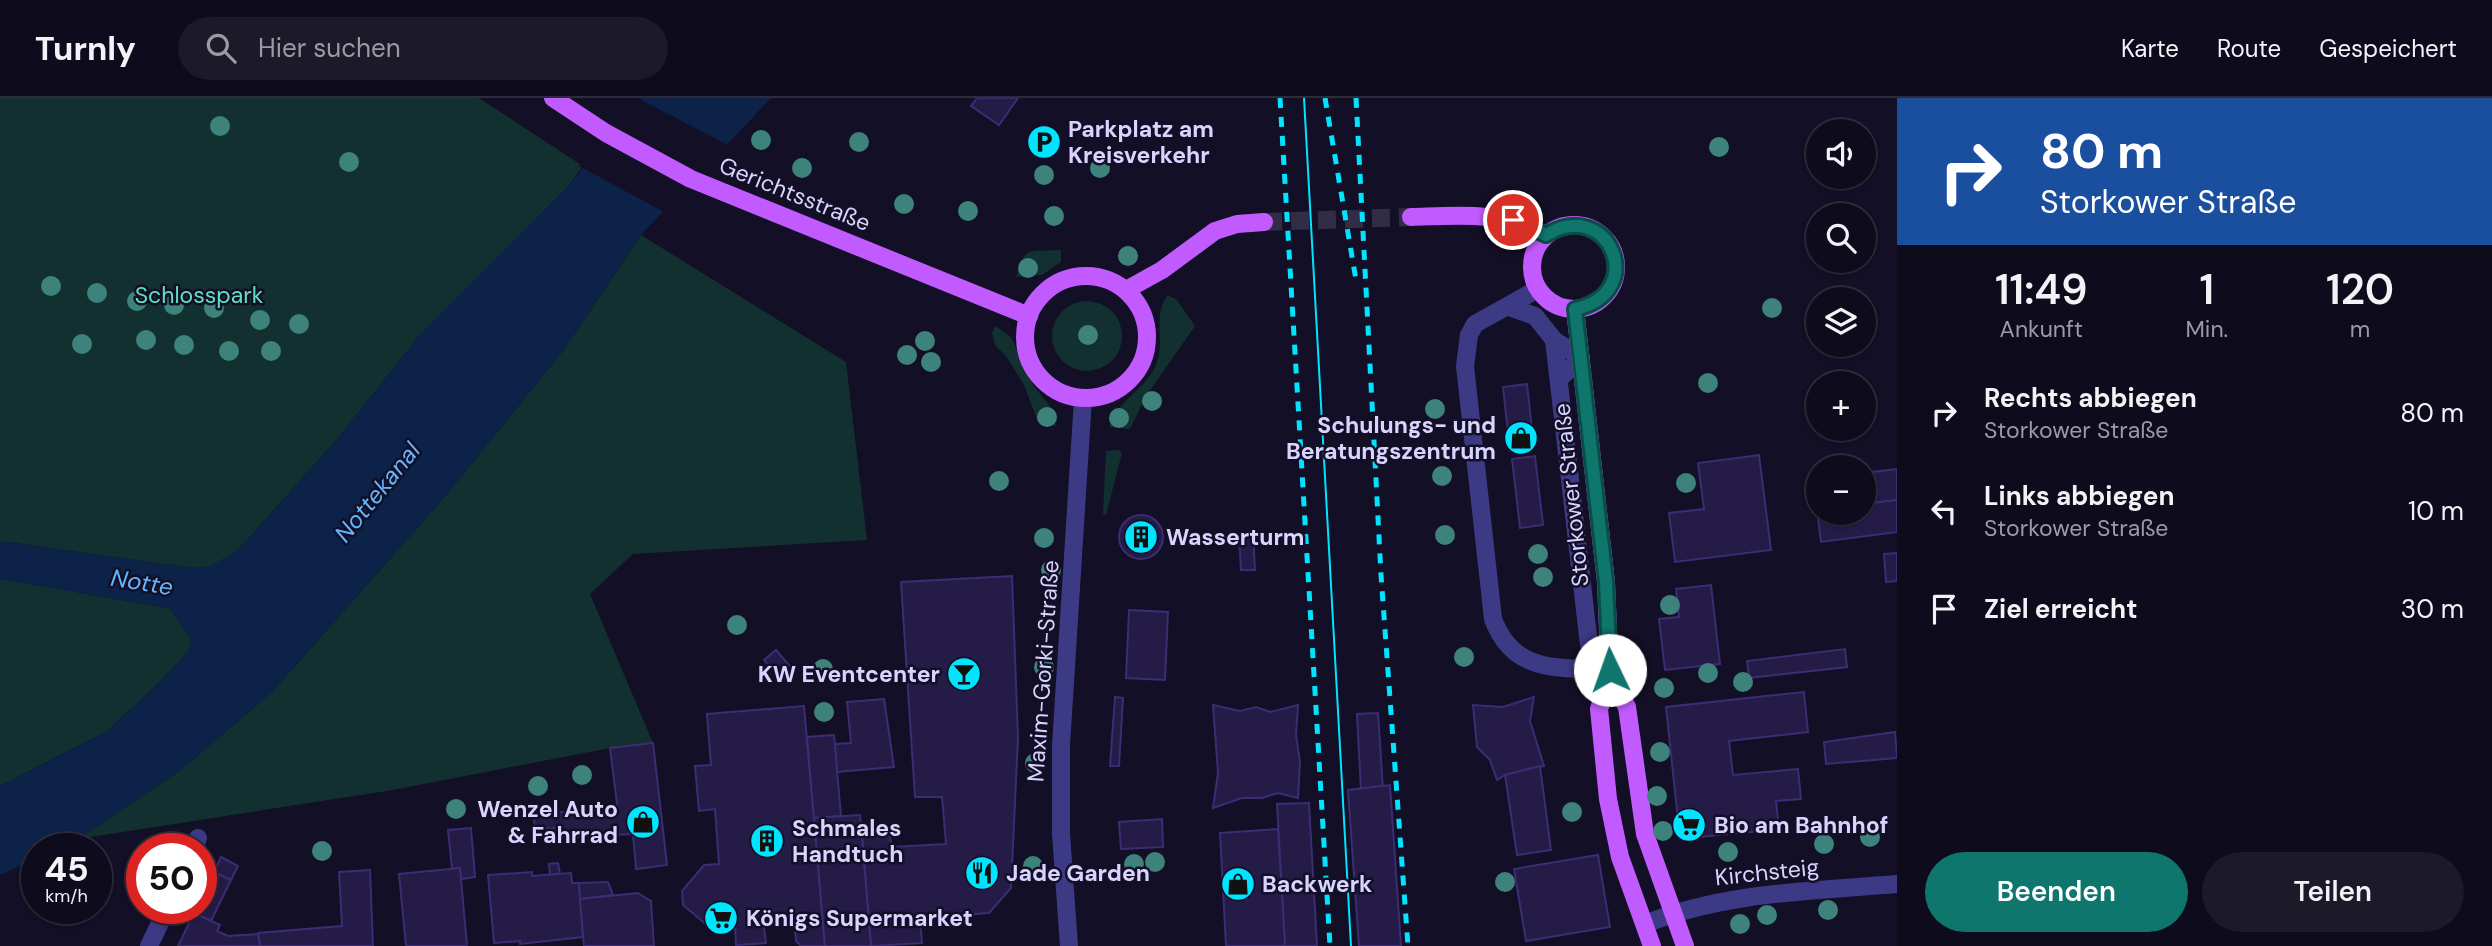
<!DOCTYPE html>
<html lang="de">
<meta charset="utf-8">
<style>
body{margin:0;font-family:"DM Sans",sans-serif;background:#1c1929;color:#f1f3f6;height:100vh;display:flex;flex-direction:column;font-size:26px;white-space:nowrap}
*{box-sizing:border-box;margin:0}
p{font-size:23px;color:#9b9ba3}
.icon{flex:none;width:38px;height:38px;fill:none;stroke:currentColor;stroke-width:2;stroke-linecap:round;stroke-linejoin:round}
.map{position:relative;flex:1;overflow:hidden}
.side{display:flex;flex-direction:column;background:#0e0b1c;width:595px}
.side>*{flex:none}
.top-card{background:#1a4fa0;color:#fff;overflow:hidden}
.buttons{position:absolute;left:1806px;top:21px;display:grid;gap:14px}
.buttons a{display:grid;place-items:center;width:70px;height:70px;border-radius:50%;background:#0e0b1c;box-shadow:0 2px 5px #0004,0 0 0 2px #2e2b3b;font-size:35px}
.speed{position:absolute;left:21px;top:735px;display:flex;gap:14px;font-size:35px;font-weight:700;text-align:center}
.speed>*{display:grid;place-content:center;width:91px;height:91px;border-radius:50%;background:#0e0b1c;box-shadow:0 2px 5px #0004,0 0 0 2px #2e2b3b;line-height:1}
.speed small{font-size:18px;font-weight:400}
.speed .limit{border:10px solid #d22;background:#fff;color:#111}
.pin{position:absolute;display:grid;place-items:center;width:60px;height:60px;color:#fff;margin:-30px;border:4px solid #fff;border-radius:50%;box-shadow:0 2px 7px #0007}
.me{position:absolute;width:77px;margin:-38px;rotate:357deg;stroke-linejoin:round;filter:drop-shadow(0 0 5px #0008)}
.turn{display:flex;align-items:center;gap:24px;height:147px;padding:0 28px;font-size:32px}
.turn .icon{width:91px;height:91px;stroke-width:2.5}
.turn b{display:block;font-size:49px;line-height:60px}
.eta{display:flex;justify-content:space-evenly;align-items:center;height:119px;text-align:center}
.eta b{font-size:42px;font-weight:600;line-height:49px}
.primary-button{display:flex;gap:14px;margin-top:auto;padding:14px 28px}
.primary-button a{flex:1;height:80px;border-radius:42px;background:#0f766e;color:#fff;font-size:28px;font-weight:600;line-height:80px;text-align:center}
.primary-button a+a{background:#1c1929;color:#f1f3f6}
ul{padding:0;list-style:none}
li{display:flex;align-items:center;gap:21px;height:98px;padding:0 28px}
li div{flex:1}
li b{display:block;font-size:26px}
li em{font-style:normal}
header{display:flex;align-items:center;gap:42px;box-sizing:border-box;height:98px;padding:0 35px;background:#0e0b1c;border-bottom:2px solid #2e2b3b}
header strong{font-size:33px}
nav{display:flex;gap:38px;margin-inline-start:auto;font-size:24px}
.search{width:490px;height:63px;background:#1c1929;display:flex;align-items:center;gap:18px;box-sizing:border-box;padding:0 24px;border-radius:38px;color:#9b9ba3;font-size:26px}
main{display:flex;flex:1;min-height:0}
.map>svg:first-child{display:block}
</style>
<header>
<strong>Turnly</strong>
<div class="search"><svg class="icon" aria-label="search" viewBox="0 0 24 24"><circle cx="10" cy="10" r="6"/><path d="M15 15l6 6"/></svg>Hier suchen</div>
<nav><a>Karte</a><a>Route</a><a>Gespeichert</a></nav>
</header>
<main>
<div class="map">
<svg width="1897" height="848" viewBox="0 0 1897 848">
<rect width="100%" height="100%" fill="#130f26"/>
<g fill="#12302f">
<polygon points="0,0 479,0 583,68 569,87 420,237 339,339 240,450 211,469 192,470 0,443"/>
<polygon points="641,137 846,264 867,442 633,456 590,496 653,645 610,650 393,692 78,741 182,671 272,594 442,402 562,254"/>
<path d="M1061,152v12l-19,13 -26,2c9,-33 13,-25 45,-27z"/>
<path d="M1168,197l9,5 18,26 -49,70 -16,33 -21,-2c8,-26 34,-36 46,-60 12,-23 -4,-52 13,-72z"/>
<circle cx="1087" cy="238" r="35"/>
<polygon points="995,228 1011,239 1033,287 1052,311 1056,328 1038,324 1024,287 1006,258 995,247 992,235"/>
<polygon points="1119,352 1122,355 1106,417 1103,416 1106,353"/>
<polygon points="0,481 169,510 192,543 188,554 160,584 106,634 0,688"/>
</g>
<polygon fill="#0c2248" points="642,0 771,0 641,137 562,254 442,402 272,594 182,671 78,741 57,751 37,751 37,760 0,777 0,688 106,634 160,584 188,554 192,543 169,510 0,481 0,443 192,470 211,468 240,450 339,339 423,233 569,87"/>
<polygon fill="#130f26" points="637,0 728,47 666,115 579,68"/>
<g fill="#241b47" stroke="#3b2d73" stroke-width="2">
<polygon points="977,0 1018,0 999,27 971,8"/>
<polygon points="1527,286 1534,350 1510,353 1503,289"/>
<polygon points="1759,357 1771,452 1675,464 1669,415 1704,411 1698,365"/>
<polygon points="1535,358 1543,427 1520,430 1512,361"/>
<polygon points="1897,371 1897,402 1864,406 1864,375"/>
<polygon points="1818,381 1818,412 1817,412 1812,382"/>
<polygon points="1897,402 1897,434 1821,444 1817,412 1864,415 1864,406"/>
<circle cx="1141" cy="439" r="22"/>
<polygon points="1253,435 1255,472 1241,472 1239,436"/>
<polygon points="1897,455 1897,483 1886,484 1884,456"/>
<polygon points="1012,478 1018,640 1011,790 989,815 920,820 922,845 871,848 862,735 889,734 892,749 946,746 942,699 915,699 901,484"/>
<polygon points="1711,487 1720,566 1665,572 1659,521 1679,519 1676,491"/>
<polygon points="1129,512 1168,514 1165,582 1126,580"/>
<polygon points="1845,551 1847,569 1749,580 1747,563"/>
<polygon points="776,552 794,573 782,584 764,562"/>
<polygon points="1804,594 1808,634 1729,643 1733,677 1798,671 1801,701 1776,703 1779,731 1680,741 1666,609"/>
<polygon points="1115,599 1123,600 1119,668 1110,668"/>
<polygon points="1534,599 1530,623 1544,668 1505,677 1497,682 1490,662 1477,649 1473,607 1503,609"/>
<polygon points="884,601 894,669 837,674 835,646 851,645 847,604"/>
<polygon points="1213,607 1240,613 1256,609 1270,614 1298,607 1296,637 1300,664 1298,700 1278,695 1262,700 1242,700 1213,710 1218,675"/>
<polygon points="804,608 825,848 801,848 796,843 794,821 763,823 766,845 736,847 735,826 708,828 683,807 682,793 704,767 719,766 715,711 699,713 695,668 711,667 707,616"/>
<polygon points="1378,615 1383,691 1361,693 1357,616"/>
<polygon points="1895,634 1897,660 1826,666 1824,644"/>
<polygon points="834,637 841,718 814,720 807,639"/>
<polygon points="653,645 667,767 636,771 633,736 557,740 556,730 535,731 533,714 618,714 610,650"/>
<polygon points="1540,668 1551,752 1517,757 1505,677"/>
<polygon points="1390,687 1401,848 1359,848 1348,692"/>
<polygon points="1309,705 1317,848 1285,848 1277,706"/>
<polygon points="860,717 871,848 825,848 814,720"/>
<polygon points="1162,721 1163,749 1121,751 1119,724"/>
<polygon points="471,730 475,779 461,781 460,770 452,771 448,732"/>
<polygon points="1278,731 1285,848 1226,848 1220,735"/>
<polygon points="1598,757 1610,829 1526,843 1514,771"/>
<polygon points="221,759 238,768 231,782 214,774"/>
<polygon points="558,765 560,776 550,777 549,766"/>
<polygon points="460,770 467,848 406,848 399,776"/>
<polygon points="370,772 373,848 260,848 258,835 342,828 339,774"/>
<polygon points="214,774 231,782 211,823 194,815 196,810 201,810 201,799"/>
<polygon points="532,774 532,778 571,775 572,785 579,785 583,839 520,846 520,843 494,845 488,777"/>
<polygon points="608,784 613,797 580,801 579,785"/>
<polygon points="638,795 651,803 654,848 584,848 580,801"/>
<polygon points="194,815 220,827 217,833 228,838 258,836 260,848 178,848"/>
</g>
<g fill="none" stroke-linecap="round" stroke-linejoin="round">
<polyline stroke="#312d47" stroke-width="18" stroke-dasharray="18 9" stroke-linecap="butt" points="1264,124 1411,119"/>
<g stroke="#3d3a85" stroke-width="18">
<path d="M1538,191l-63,35 -6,11 -4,31 28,253c21,56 67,48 117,51"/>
<polyline points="1509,209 1535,218 1554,242 1581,260 1559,281"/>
<polyline points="1554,242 1589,547 1610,572"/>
<polyline points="194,751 198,740"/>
<path d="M1645,826c79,-32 168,-33 252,-40"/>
<polyline points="149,848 167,810"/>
<polyline points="1069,848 1061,736 1061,647 1083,301"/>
</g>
<g stroke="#c25bff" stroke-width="18">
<polyline points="553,0 606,35 691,81 1029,218"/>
<path d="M1411,119c56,-2 84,-6 135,18"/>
<circle cx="1574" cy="169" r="42"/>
<circle cx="1086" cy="239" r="61"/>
<polyline points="1126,192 1162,172 1215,133 1237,126 1264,124"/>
<polyline points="1575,211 1606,484 1610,579 1599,611 1608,701 1620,759 1652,848"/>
<polyline points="1610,579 1627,609 1645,736 1685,848"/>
</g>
<polyline stroke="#00e5ff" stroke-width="2" points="1304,0 1351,848"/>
<g stroke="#00e5ff" stroke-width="5" stroke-dasharray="10 9" stroke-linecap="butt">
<polyline points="1280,0 1330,848"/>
<polyline points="1325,0 1356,182"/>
<polyline points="1356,0 1381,477 1408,848"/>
</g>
</g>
<g fill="#3d827b">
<circle cx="220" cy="28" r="10"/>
<circle cx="761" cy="42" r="10"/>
<circle cx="859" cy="44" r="10"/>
<circle cx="1719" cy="49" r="10"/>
<circle cx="1041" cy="50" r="10"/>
<circle cx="349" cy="64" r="10"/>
<circle cx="802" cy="70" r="10"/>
<circle cx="1100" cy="70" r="10"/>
<circle cx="1044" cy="77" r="10"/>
<circle cx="904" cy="106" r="10"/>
<circle cx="968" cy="113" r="10"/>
<circle cx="1054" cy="118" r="10"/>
<circle cx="1128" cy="158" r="10"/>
<circle cx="1028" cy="170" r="10"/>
<circle cx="51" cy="188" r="10"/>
<circle cx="97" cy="195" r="10"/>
<circle cx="137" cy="203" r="10"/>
<circle cx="174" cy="207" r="10"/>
<circle cx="214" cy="210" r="10"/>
<circle cx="1772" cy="210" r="10"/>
<circle cx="260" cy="222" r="10"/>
<circle cx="299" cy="226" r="10"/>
<circle cx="1088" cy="237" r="10"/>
<circle cx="146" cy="242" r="10"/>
<circle cx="925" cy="243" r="10"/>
<circle cx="82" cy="246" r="10"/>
<circle cx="184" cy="247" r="10"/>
<circle cx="229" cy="253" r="10"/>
<circle cx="271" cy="253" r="10"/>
<circle cx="907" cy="257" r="10"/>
<circle cx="931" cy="264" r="10"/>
<circle cx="1708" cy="285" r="10"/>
<circle cx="1152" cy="303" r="10"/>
<circle cx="1435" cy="311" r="10"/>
<circle cx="1047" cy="319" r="10"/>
<circle cx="1119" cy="320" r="10"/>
<circle cx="1442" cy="378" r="10"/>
<circle cx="999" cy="383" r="10"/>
<circle cx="1686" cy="385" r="10"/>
<circle cx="1445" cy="437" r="10"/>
<circle cx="1044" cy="440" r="10"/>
<circle cx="1538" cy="456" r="10"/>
<circle cx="1051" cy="472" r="10"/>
<circle cx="1543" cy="479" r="10"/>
<circle cx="1670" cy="507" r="10"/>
<circle cx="737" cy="527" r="10"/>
<circle cx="1464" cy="559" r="10"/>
<circle cx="1044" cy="569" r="10"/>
<circle cx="823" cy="571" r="10"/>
<circle cx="1708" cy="575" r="10"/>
<circle cx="1743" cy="584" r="10"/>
<circle cx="1664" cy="590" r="10"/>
<circle cx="824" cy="614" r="10"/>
<circle cx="1660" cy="654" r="10"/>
<circle cx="1035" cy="665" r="10"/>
<circle cx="582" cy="677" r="10"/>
<circle cx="538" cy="688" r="10"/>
<circle cx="1657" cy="698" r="10"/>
<circle cx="456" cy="711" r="10"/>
<circle cx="1572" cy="714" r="10"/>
<circle cx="1663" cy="733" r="10"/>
<circle cx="1870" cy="739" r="10"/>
<circle cx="1824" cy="746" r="10"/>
<circle cx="322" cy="753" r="10"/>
<circle cx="1728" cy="754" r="10"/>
<circle cx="1155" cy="764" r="10"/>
<circle cx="1134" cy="766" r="10"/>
<circle cx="1033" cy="768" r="10"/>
<circle cx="1505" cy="784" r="10"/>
<circle cx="1828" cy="812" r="10"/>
<circle cx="1767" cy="817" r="10"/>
<circle cx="1740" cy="826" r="10"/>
</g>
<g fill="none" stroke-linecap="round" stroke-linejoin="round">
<g stroke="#0a4d48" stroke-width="18">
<path id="route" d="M1513,122l33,15c63,-39 104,58 29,74l31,273 4,88"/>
</g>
<use href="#route" stroke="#0f766e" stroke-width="12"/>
</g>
<defs>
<g id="parking-disc" transform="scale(1.75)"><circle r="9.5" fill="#00e5ff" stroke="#130f26"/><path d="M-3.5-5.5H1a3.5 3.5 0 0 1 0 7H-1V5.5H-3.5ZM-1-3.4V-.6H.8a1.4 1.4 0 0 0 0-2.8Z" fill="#111"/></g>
<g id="shop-disc" transform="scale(1.75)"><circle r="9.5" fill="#00e5ff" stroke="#130f26"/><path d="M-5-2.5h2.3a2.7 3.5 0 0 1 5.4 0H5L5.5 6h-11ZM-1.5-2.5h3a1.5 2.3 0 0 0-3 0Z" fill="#111"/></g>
<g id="building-disc" transform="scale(1.75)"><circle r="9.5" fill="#00e5ff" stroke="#130f26"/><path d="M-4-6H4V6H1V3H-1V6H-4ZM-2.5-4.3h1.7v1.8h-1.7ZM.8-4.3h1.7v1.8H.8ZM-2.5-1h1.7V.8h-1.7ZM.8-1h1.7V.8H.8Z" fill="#111"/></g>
<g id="bar-disc" transform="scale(1.75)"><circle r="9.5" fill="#00e5ff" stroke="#130f26"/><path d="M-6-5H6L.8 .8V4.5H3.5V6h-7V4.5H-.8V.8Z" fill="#111"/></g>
<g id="supermarket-disc" transform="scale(1.75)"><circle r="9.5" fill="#00e5ff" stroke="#130f26"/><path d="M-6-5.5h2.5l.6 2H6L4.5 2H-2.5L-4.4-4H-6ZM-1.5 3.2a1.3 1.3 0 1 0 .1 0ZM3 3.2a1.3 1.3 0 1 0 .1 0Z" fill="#111"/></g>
<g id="restaurant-disc" transform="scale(1.75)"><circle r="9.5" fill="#00e5ff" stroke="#130f26"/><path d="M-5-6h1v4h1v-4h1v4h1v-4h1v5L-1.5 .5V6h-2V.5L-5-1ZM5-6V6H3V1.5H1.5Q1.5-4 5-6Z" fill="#111"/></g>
</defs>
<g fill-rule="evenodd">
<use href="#parking-disc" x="1044" y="44"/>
<use href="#shop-disc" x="1521" y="340"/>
<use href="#building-disc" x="1141" y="439"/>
<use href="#bar-disc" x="964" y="576"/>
<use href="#shop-disc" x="643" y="724"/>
<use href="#supermarket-disc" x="1689" y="727"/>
<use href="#building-disc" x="767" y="743"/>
<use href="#restaurant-disc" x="982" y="775"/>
<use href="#shop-disc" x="1238" y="786"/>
<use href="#supermarket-disc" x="721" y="820"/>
</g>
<g text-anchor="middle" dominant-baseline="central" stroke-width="5" stroke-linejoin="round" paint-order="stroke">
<g font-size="23" font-weight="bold" fill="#d9d4ff" stroke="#130f26" text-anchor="start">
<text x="1068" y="31">Parkplatz am<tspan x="1068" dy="26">Kreisverkehr</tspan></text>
<text x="1496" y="327" text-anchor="end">Schulungs- und<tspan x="1496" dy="26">Beratungszentrum</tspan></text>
<text x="1166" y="439">Wasserturm</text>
<text x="940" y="576" text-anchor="end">KW Eventcenter</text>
<text x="618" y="711" text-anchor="end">Wenzel Auto<tspan x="618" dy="26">&amp; Fahrrad</tspan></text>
<text x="1714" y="727">Bio am Bahnhof</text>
<text x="792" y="730">Schmales<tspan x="792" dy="26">Handtuch</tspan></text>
<text x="1006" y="775">Jade Garden</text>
<text x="1262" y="786">Backwerk</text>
<text x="746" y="820">Königs Supermarket</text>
</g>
<g font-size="23" fill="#d9d4ff" stroke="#130f26">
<text transform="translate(795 96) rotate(22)">Gerichtsstraße</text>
<text transform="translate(1571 397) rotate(-96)">Storkower Straße</text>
<text transform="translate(1043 573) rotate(-86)">Maxim-Gorki-Straße</text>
<text transform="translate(1767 774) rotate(-6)">Kirchsteig</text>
</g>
<g font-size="23" fill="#5fe0c0" stroke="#130f26">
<text x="199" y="197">Schlosspark</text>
</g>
<g font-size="24" font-style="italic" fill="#62b6ff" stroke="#130f26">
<text transform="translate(377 394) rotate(-51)">Nottekanal</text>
<text transform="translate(142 484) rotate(9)">Notte</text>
</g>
</g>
</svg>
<div class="buttons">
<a><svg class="icon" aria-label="sound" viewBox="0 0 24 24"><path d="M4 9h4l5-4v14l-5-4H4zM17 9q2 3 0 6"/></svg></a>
<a><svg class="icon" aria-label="search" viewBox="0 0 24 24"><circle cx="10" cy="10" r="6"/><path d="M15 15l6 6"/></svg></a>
<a><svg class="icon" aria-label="layers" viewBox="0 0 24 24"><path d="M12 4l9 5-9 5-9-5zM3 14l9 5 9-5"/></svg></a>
<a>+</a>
<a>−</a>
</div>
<div class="speed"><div>45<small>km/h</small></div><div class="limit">50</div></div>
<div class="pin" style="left:1513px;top:122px;background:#d93025"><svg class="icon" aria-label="arrive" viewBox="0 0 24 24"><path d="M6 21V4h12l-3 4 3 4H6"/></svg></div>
<svg class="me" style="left:1610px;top:572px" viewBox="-20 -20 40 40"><circle r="19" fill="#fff"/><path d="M0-13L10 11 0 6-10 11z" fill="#0f766e"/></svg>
</div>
<section class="side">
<div class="top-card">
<div class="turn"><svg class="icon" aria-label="right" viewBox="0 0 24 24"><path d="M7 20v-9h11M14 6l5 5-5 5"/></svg><div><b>80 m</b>Storkower Straße</div></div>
</div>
<div class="eta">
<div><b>11:49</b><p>Ankunft</p></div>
<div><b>1</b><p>Min.</p></div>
<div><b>120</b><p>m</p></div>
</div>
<ul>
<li><svg class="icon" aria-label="right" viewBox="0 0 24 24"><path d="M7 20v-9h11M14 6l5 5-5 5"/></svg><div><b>Rechts abbiegen</b><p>Storkower Straße</p></div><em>80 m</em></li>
<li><svg class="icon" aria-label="left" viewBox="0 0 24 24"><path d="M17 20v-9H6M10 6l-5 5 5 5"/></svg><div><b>Links abbiegen</b><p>Storkower Straße</p></div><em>10 m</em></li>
<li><svg class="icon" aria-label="arrive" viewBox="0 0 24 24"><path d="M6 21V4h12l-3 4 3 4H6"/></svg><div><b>Ziel erreicht</b></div><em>30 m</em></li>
</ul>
<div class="primary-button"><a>Beenden</a><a>Teilen</a></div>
</section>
</main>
